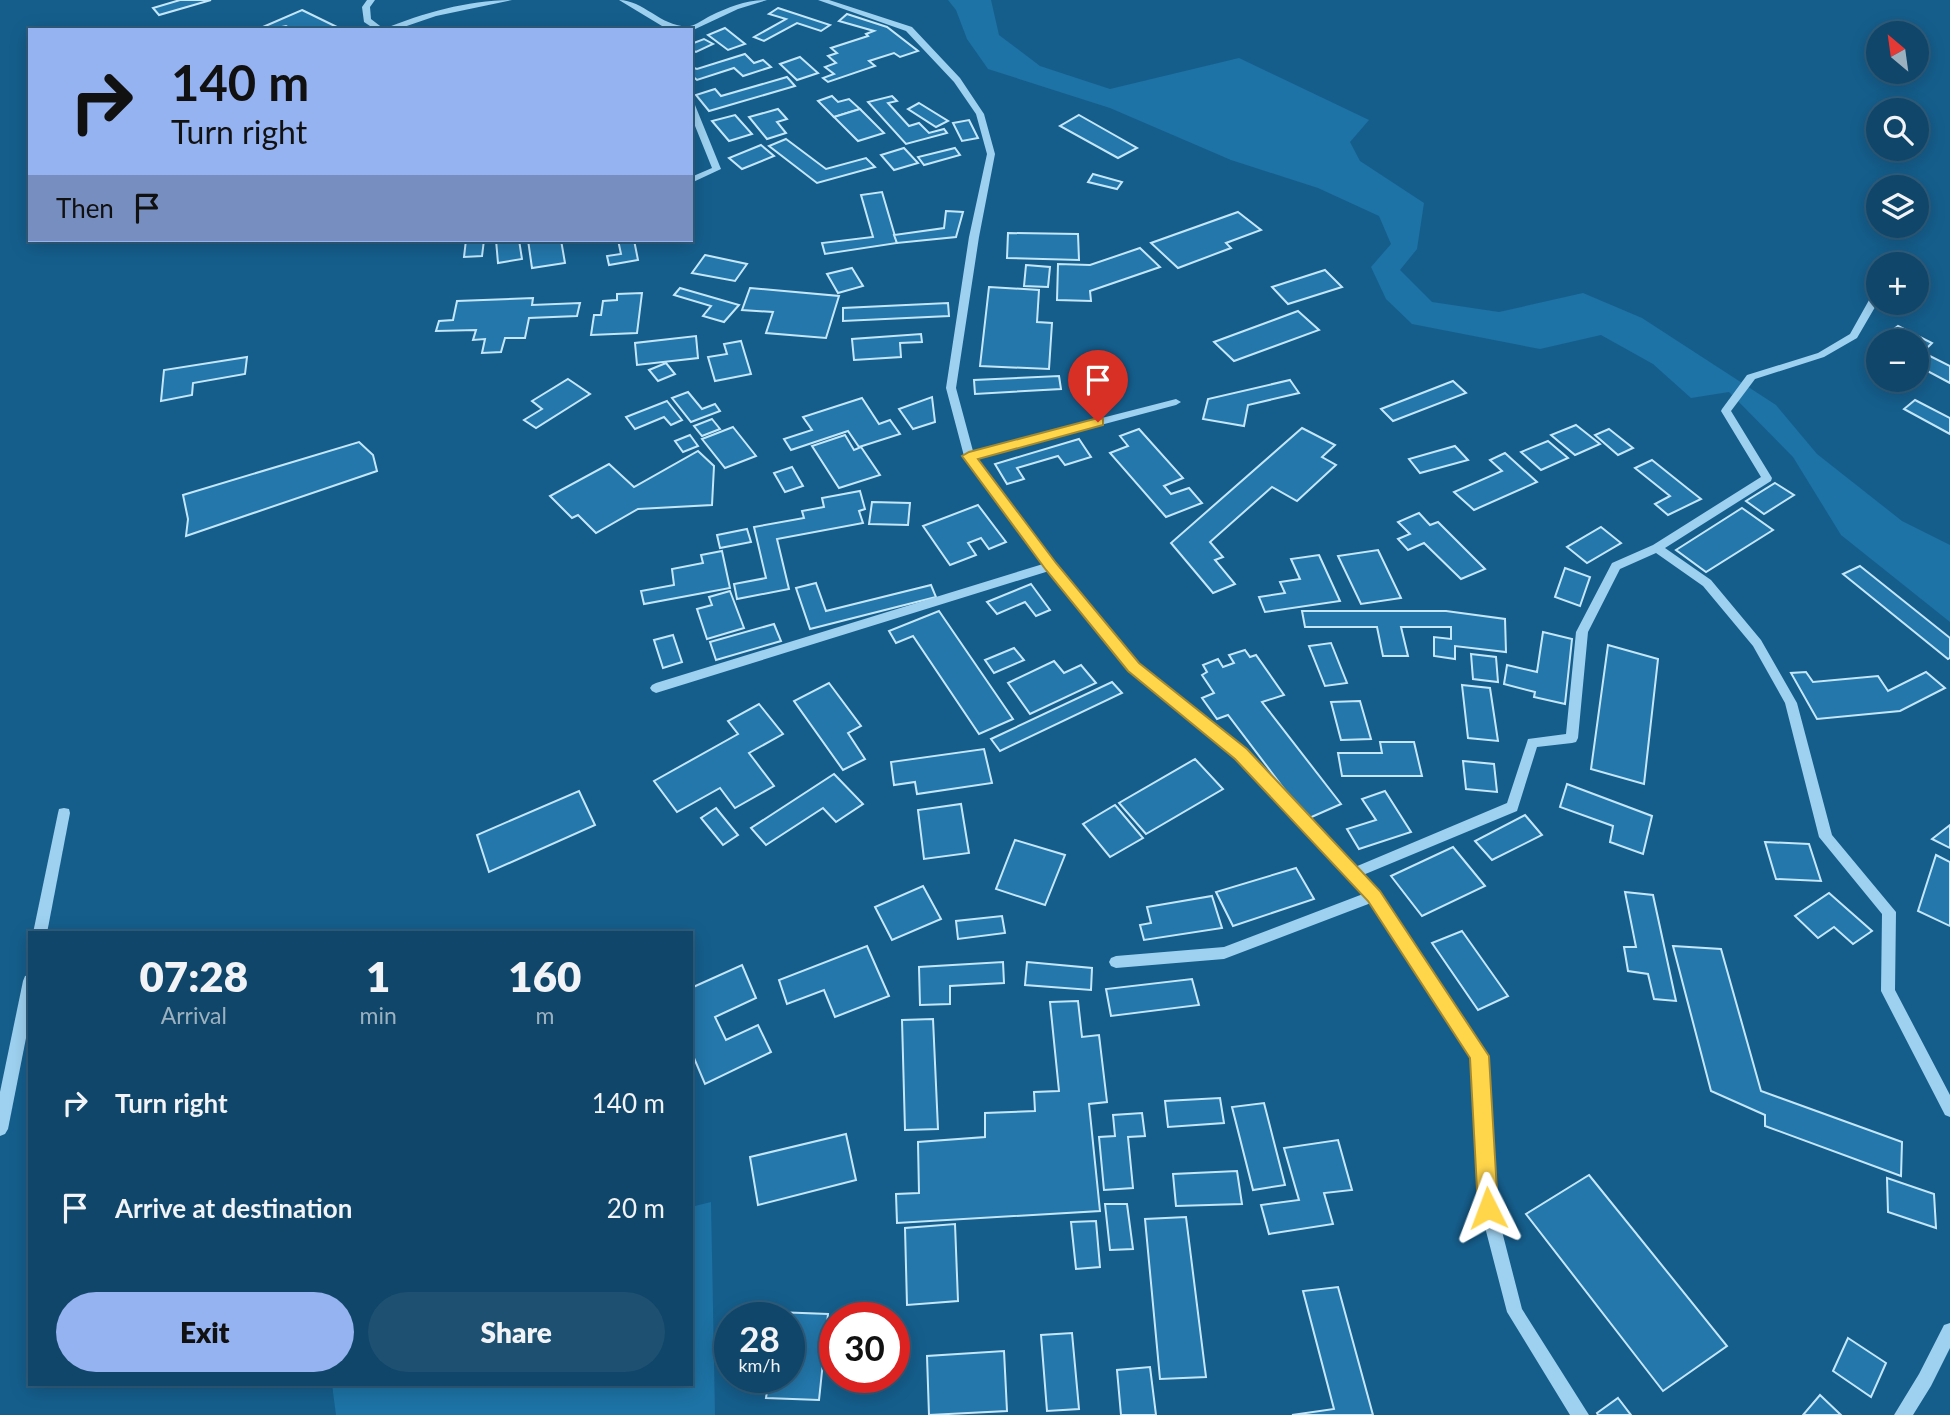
<!DOCTYPE html>
<meta charset="utf-8">
<style>
body{margin:0;font-family:Lato,sans-serif;background:#1e5071;color:#f1f3f6;height:100vh;display:flex;flex-direction:column;font-size:26px;white-space:nowrap}
*{box-sizing:border-box;margin:0}
p{font-size:23px;color:#9cb1c0}
.icon{flex:none;width:38px;height:38px;fill:none;stroke:currentColor;stroke-width:2;stroke-linecap:round;stroke-linejoin:round}
.map{position:relative;flex:1;overflow:hidden}
.side{position:absolute;left:28px;top:931px;width:665px;height:455px;display:flex;flex-direction:column;background:#104669;border-radius:0px;box-shadow:0 4px 18px #0003,0 0 0 2px #305e7d}
.side>*{flex:none}
.top-card{position:absolute;left:28px;top:28px;width:665px;height:214px;border-radius:0px;box-shadow:0 4px 18px #0003,0 0 0 2px #305e7d;background:#95b2f1;color:#111;overflow:hidden}
.needle{width:46px;rotate:331deg}
.fabs{position:absolute;left:1866px;top:21px;display:grid;gap:14px}
.fabs a{display:grid;place-items:center;width:63px;height:63px;border-radius:50%;background:#104669;box-shadow:0 4px 18px #0003,0 0 0 2px #305e7d;font-size:35px}
.speed{position:absolute;left:714px;top:1302px;display:flex;gap:14px;font-size:35px;font-weight:700;text-align:center}
.speed>*{display:grid;place-content:center;width:91px;height:91px;border-radius:50%;background:#104669;box-shadow:0 4px 18px #0003,0 0 0 2px #305e7d;line-height:1}
.speed small{font-size:18px;font-weight:400}
.speed .limit{border:10px solid #d22;background:#fff;color:#111}
.pin{position:absolute;display:grid;place-items:center;width:60px;height:60px;color:#fff;margin:-72px -30px;border-radius:50% 50% 50% 0;rotate:-45deg;box-shadow:0 0 7px #0007}
.pin .icon{rotate:45deg}
.me{position:absolute;width:77px;margin:-38px;rotate:357deg;stroke-linejoin:round;filter:drop-shadow(0 0 5px #0008)}
.turn{display:flex;align-items:center;gap:24px;height:147px;padding:0 28px;font-size:32px}
.turn .icon{width:91px;height:91px;stroke-width:2.5}
.turn b{display:block;font-size:49px;line-height:60px}
.then{display:flex;align-items:center;height:66px;padding:0 28px;background:#0003;gap:14px;font-size:26px}
.eta{display:flex;justify-content:space-evenly;align-items:center;height:119px;text-align:center}
.eta b{font-size:42px;font-weight:800;line-height:49px}
.primary-button{display:flex;gap:14px;margin-top:auto;padding:14px 28px}
.primary-button a{flex:1;height:80px;border-radius:42px;background:#95b2f1;color:#111;font-size:28px;font-weight:800;line-height:80px;text-align:center}
.primary-button a+a{background:#1e5071;color:#f1f3f6}
ul{padding:0;list-style:none}
li{display:flex;align-items:center;gap:21px;height:105px;padding:0 28px}
li div{flex:1}
li b{display:block;font-size:26px}
li em{font-style:normal}
.map>svg:first-child{display:block}
</style>
<div class="map">
<svg width="1950" height="1415" viewBox="0 0 1950 1415">
<rect width="100%" height="100%" fill="#155e8c"/>
<g fill="#1d73a5">
<polygon points="948,0 991,0 999,35 1040,66 1110,89 1239,58 1369,120 1350,142 1360,161 1424,203 1417,249 1400,270 1432,302 1499,312 1583,293 1642,318 1776,405 1817,454 1902,521 1950,545 1950,622 1841,535 1793,457 1729,392 1691,398 1653,364 1601,335 1540,349 1412,324 1386,299 1371,267 1391,244 1379,216 1318,188 1231,160 1110,108 988,69 967,39 956,10"/>
<polygon points="711,1202 715,1415 336,1415 332,1384 691,1384 691,1207"/>
</g>
<g fill="#2377ab" stroke="#c4e7fb" stroke-width="2">
<polygon points="180,0 211,0 159,15 153,8"/>
<polygon points="778,8 830,25 821,31 797,23 764,41 754,37 786,19 769,14"/>
<polygon points="302,10 341,29 293,30 286,26 268,30 263,27"/>
<polygon points="847,14 887,27 918,51 900,57 894,53 869,61 875,66 828,82 823,78 834,74 825,67 836,63 828,56 837,53 831,48 868,36 866,34 874,31 839,21"/>
<polygon points="725,28 745,44 728,50 708,35"/>
<polygon points="704,39 713,44 696,52 691,50 691,44"/>
<polygon points="745,54 754,63 763,60 771,67 743,76 734,68 697,80 691,75 691,67 697,69"/>
<polygon points="800,57 818,73 797,80 780,64"/>
<polygon points="787,77 795,86 709,111 696,95 715,89 721,96"/>
<polygon points="832,96 838,102 849,99 860,109 834,117 818,101"/>
<polygon points="892,96 897,101 888,103 909,126 919,123 929,133 944,129 947,133 906,144 868,102"/>
<polygon points="919,103 948,121 936,127 908,109"/>
<polygon points="778,109 787,119 777,122 786,133 767,139 749,117"/>
<polygon points="860,109 884,133 858,141 834,117"/>
<polygon points="735,115 752,134 729,141 712,121"/>
<polygon points="1079,115 1137,148 1118,158 1060,126"/>
<polygon points="969,120 978,138 962,141 953,123"/>
<polygon points="786,139 826,169 866,158 875,167 817,183 769,146"/>
<polygon points="761,145 774,156 742,169 729,158"/>
<polygon points="904,148 918,163 894,170 881,155"/>
<polygon points="955,148 960,155 924,165 918,157"/>
<polygon points="1093,174 1122,182 1117,189 1088,182"/>
<polygon points="882,192 897,243 825,254 822,243 873,237 861,195"/>
<polygon points="946,211 963,212 956,237 897,243 894,235 944,228"/>
<polygon points="1238,212 1261,230 1226,243 1231,248 1178,268 1151,243"/>
<polygon points="1008,233 1078,234 1079,260 1007,258"/>
<polygon points="466,240 484,240 482,256 464,257"/>
<polygon points="496,240 519,240 522,259 498,263"/>
<polygon points="528,240 561,240 565,263 532,268"/>
<polygon points="618,240 634,240 638,260 609,265 607,256 621,254"/>
<polygon points="1140,248 1160,267 1090,291 1091,301 1057,300 1058,264 1090,265"/>
<polygon points="705,255 747,264 735,281 692,273"/>
<polygon points="1026,265 1050,267 1048,287 1024,286"/>
<polygon points="852,268 863,286 838,293 827,274"/>
<polygon points="1325,270 1342,287 1288,304 1272,287"/>
<polygon points="989,287 1039,290 1037,322 1052,323 1049,369 980,366"/>
<polygon points="680,288 739,305 724,322 703,316 711,306 674,295"/>
<polygon points="750,288 839,296 826,338 766,333 773,312 742,310"/>
<polygon points="642,293 637,333 591,335 594,315 601,315 603,301 617,300 617,294"/>
<polygon points="533,298 532,305 580,303 577,316 529,318 525,338 505,338 501,352 482,353 485,339 473,340 476,330 436,331 439,321 453,320 457,301"/>
<polygon points="948,303 949,316 843,321 843,308"/>
<polygon points="1298,311 1319,330 1234,361 1214,342"/>
<polygon points="1898,326 1932,343 1925,350 1916,346 1916,341 1908,341 1890,332"/>
<polygon points="921,334 922,342 900,343 901,357 854,360 852,339"/>
<polygon points="696,336 698,358 637,365 635,343"/>
<polygon points="741,341 751,374 715,381 708,357 727,354 724,344"/>
<polygon points="1916,349 1950,366 1950,383 1916,365"/>
<polygon points="247,357 245,374 193,383 192,395 161,401 164,370"/>
<polygon points="666,363 675,374 658,381 649,370"/>
<polygon points="1059,376 1061,389 975,394 974,380"/>
<polygon points="568,379 590,394 536,428 524,420 542,409 532,401"/>
<polygon points="1290,380 1299,393 1248,405 1244,426 1203,419 1208,399"/>
<polygon points="1453,381 1466,393 1393,421 1381,409"/>
<polygon points="688,392 702,409 715,404 720,411 691,422 672,398"/>
<polygon points="932,397 935,422 913,429 899,409"/>
<polygon points="862,398 879,424 890,420 900,434 859,447 848,431 791,450 784,439 812,430 803,417"/>
<polygon points="1915,400 1950,418 1950,434 1904,409"/>
<polygon points="667,401 682,420 671,425 664,417 635,429 626,417"/>
<polygon points="712,419 720,429 702,436 694,426"/>
<polygon points="1576,425 1600,444 1575,455 1551,435"/>
<polygon points="733,427 756,456 725,468 702,439"/>
<polygon points="1302,428 1335,445 1322,457 1336,465 1297,501 1272,487 1210,542 1223,557 1215,560 1235,584 1213,593 1171,543"/>
<polygon points="1139,429 1183,478 1164,486 1171,494 1189,488 1202,503 1166,517 1110,453 1128,446 1120,436"/>
<polygon points="1609,429 1633,448 1618,455 1595,435"/>
<polygon points="690,435 698,446 683,452 675,441"/>
<polygon points="845,435 854,450 861,447 880,475 839,488 812,446"/>
<polygon points="1079,439 1091,457 1065,465 1058,456 1017,468 1024,479 1007,484 995,464"/>
<polygon points="1548,441 1568,458 1541,470 1521,452"/>
<polygon points="359,442 373,455 377,471 186,536 188,519 183,495"/>
<polygon points="1455,446 1468,460 1420,473 1409,459"/>
<polygon points="698,451 714,466 712,505 638,509 596,533 578,515 572,518 550,496 609,464 634,487"/>
<polygon points="1505,453 1537,482 1474,510 1454,492 1502,471 1490,460"/>
<polygon points="1652,460 1687,488 1701,499 1668,515 1655,504 1670,496 1635,468"/>
<polygon points="792,467 803,486 785,492 774,473"/>
<polygon points="1775,483 1794,495 1764,514 1746,501"/>
<polygon points="860,491 865,509 859,511 863,523 777,539 789,589 737,599 734,584 766,578 754,527 804,518 802,511 824,507 822,498"/>
<polygon points="872,502 910,503 908,525 869,524"/>
<polygon points="978,505 1006,542 989,549 981,538 968,543 976,555 950,565 923,526"/>
<polygon points="1742,508 1773,530 1706,572 1676,550"/>
<polygon points="1419,513 1430,525 1438,522 1485,569 1461,579 1424,543 1408,550 1398,539 1410,534 1398,522"/>
<polygon points="1601,527 1621,543 1587,563 1567,547"/>
<polygon points="747,529 751,542 720,548 717,535"/>
<polygon points="1378,550 1401,598 1361,604 1338,556"/>
<polygon points="722,551 730,588 644,604 641,591 674,585 672,569 703,563 701,555"/>
<polygon points="1319,555 1340,601 1265,612 1259,597 1285,593 1280,582 1300,579 1291,559"/>
<polygon points="1860,566 1950,638 1950,658 1948,659 1843,574"/>
<polygon points="1565,568 1590,577 1580,606 1555,597"/>
<polygon points="816,583 826,611 931,585 936,597 810,629 796,588"/>
<polygon points="1031,584 1050,610 1036,616 1025,602 997,614 987,602"/>
<polygon points="730,591 744,628 707,639 697,609 712,605 709,597"/>
<polygon points="939,611 1013,719 979,734 913,636 896,643 889,631"/>
<polygon points="1302,611 1446,611 1505,619 1506,652 1455,646 1455,659 1434,656 1434,637 1451,639 1451,627 1401,627 1408,656 1383,656 1377,627 1305,627"/>
<polygon points="774,624 781,641 716,660 710,642"/>
<polygon points="1543,632 1572,639 1565,704 1534,697 1535,692 1504,684 1507,665 1537,672"/>
<polygon points="673,635 682,662 663,668 654,640"/>
<polygon points="1331,643 1347,683 1325,686 1309,646"/>
<polygon points="1608,645 1658,659 1644,784 1591,769"/>
<polygon points="1014,648 1024,660 994,673 985,660"/>
<polygon points="1245,650 1250,657 1256,655 1284,695 1262,702 1341,804 1307,819 1228,715 1217,719 1202,698 1214,693 1202,675 1207,672 1203,665 1218,659 1223,667 1234,663 1229,655"/>
<polygon points="1471,654 1496,657 1498,682 1473,679"/>
<polygon points="1054,661 1064,673 1081,665 1096,683 1030,714 1008,683"/>
<polygon points="1806,672 1813,682 1878,676 1888,691 1926,672 1945,688 1900,711 1817,719 1791,673"/>
<polygon points="1112,682 1122,693 1000,751 991,739"/>
<polygon points="829,683 861,726 848,733 865,759 843,770 794,701"/>
<polygon points="1462,685 1490,688 1498,741 1468,738"/>
<polygon points="1360,701 1371,739 1341,740 1331,702"/>
<polygon points="759,704 783,734 749,753 774,786 735,808 720,788 677,812 654,781 738,734 728,721"/>
<polygon points="1380,742 1414,742 1422,776 1342,776 1338,753 1382,753"/>
<polygon points="984,749 992,783 917,794 915,782 894,785 891,762"/>
<polygon points="1195,759 1223,789 1146,834 1119,803"/>
<polygon points="1463,761 1494,764 1497,792 1466,789"/>
<polygon points="834,774 863,804 836,822 823,808 766,845 751,828"/>
<polygon points="1567,784 1652,816 1643,854 1610,842 1613,826 1560,807"/>
<polygon points="579,791 595,825 489,872 477,835"/>
<polygon points="1385,791 1411,832 1359,849 1347,829 1376,820 1362,799"/>
<polygon points="961,804 969,853 924,859 918,810"/>
<polygon points="1115,805 1143,838 1110,857 1083,824"/>
<polygon points="716,808 738,835 723,845 701,818"/>
<polygon points="1525,815 1542,835 1492,860 1475,841"/>
<polygon points="1950,825 1950,848 1932,839"/>
<polygon points="1015,840 1065,855 1045,905 996,889"/>
<polygon points="1765,842 1809,844 1821,881 1776,879"/>
<polygon points="1453,847 1485,886 1422,916 1391,876"/>
<polygon points="1936,855 1950,862 1950,926 1918,911"/>
<polygon points="1296,868 1314,899 1233,926 1216,892"/>
<polygon points="923,886 941,919 892,940 875,907"/>
<polygon points="1625,892 1653,895 1676,1001 1654,999 1648,974 1628,971 1624,947 1636,947"/>
<polygon points="1829,893 1872,931 1853,944 1834,927 1818,938 1795,916"/>
<polygon points="1212,896 1222,928 1144,940 1140,925 1151,923 1147,907"/>
<polygon points="1002,916 1005,933 958,939 956,921"/>
<polygon points="1462,931 1508,996 1478,1010 1432,943"/>
<polygon points="867,946 889,996 835,1017 824,990 787,1004 779,980"/>
<polygon points="1673,946 1721,949 1761,1091 1902,1142 1901,1176 1765,1126 1765,1115 1711,1091"/>
<polygon points="1003,962 1004,983 950,986 950,1004 920,1005 919,967"/>
<polygon points="1027,962 1092,968 1091,990 1025,985"/>
<polygon points="742,965 756,998 715,1017 726,1040 758,1025 771,1052 705,1084 691,1051 691,988"/>
<polygon points="1192,979 1199,1005 1111,1016 1106,989"/>
<polygon points="1078,1001 1082,1037 1099,1035 1107,1102 1089,1104 1100,1211 897,1223 896,1194 919,1193 918,1142 985,1137 985,1113 1035,1111 1034,1092 1059,1091 1050,1002"/>
<polygon points="933,1019 938,1129 905,1130 902,1020"/>
<polygon points="1220,1098 1224,1123 1168,1127 1165,1101"/>
<polygon points="1264,1103 1285,1185 1253,1190 1232,1107"/>
<polygon points="1142,1113 1145,1136 1128,1137 1133,1188 1104,1190 1099,1137 1115,1136 1113,1115"/>
<polygon points="846,1134 856,1180 758,1205 750,1157"/>
<polygon points="1338,1140 1352,1190 1324,1193 1333,1224 1269,1234 1261,1205 1299,1200 1284,1148"/>
<polygon points="1237,1171 1242,1204 1176,1206 1173,1174"/>
<polygon points="1589,1175 1727,1346 1663,1391 1526,1214"/>
<polygon points="1887,1178 1934,1194 1936,1228 1888,1212"/>
<polygon points="1105,1204 1127,1204 1133,1249 1110,1250"/>
<polygon points="1186,1217 1206,1377 1160,1379 1145,1219"/>
<polygon points="1096,1221 1100,1267 1076,1269 1071,1222"/>
<polygon points="955,1224 958,1301 907,1305 905,1228"/>
<polygon points="1338,1287 1373,1415 1292,1415 1334,1409 1303,1291"/>
<polygon points="776,1312 828,1314 819,1400 766,1398 769,1377 789,1377 789,1318 775,1318"/>
<polygon points="1072,1333 1079,1409 1047,1411 1041,1335"/>
<polygon points="1848,1338 1886,1363 1871,1397 1833,1371"/>
<polygon points="1004,1351 1007,1411 929,1415 927,1356"/>
<polygon points="1150,1367 1156,1415 1121,1415 1117,1370"/>
<polygon points="1820,1395 1841,1415 1803,1415"/>
<polygon points="1618,1398 1631,1415 1598,1415 1597,1413"/>
</g>
<g fill="none" stroke-linecap="round" stroke-linejoin="round">
<g fill="#9ed1f0" fill-rule="evenodd">
<path d="M367,0h8l-5,7 1,12 13,10c39,-16 85,-29 128,-29l-76,16 -41,14h-19l-12,-8 -2,-15z"/>
<path d="M619,0c25,0 44,29 71,26 6,-1 14,-7 20,-10 19,-9 36,-16 57,-16l-29,9 -47,22 -29,-5z"/>
<polygon points="818,0 829,0 912,27 960,78 984,114 995,154 979,237 956,388 973,451 1176,399 1181,402 1176,405 976,458 1055,563 1137,664 1245,750 1355,867 1507,803 1528,739 1566,734 1576,632 1612,563 1653,545 1761,477 1721,411 1722,409 1747,375 1818,353 1850,334 1873,293 1878,290 1878,302 1857,338 1824,357 1755,379 1731,411 1772,478 1771,481 1665,548 1711,580 1761,640 1797,703 1832,835 1896,912 1895,990 1950,1095 1950,1117 1945,1115 1881,991 1882,914 1819,837 1785,703 1753,646 1703,586 1656,553 1620,569 1588,632 1578,738 1576,742 1572,743 1537,747 1517,811 1363,875 1379,892 1487,1056 1496,1208 1522,1309 1589,1415 1570,1415 1507,1312 1480,1208 1473,1058 1371,903 1224,959 1116,968 1111,966 1109,962 1111,958 1116,956 1224,947 1363,894 1237,758 1129,670 1049,571 656,693 652,691 650,688 652,685 656,683 1043,564 964,456 946,388 969,237 987,154 976,114 954,82 906,31"/>
<polygon points="691,103 695,105 721,169 691,183 691,177 712,168 691,116"/>
<polygon points="64,808 69,809 70,813 47,933 33,933 58,813 59,809"/>
<polygon points="30,975 30,1018 8,1129 5,1134 0,1136 0,1092 23,981 25,976"/>
<polygon points="1950,1323 1950,1348 1931,1386 1913,1415 1894,1415 1919,1374 1944,1325"/>
</g>
</g>
<polygon fill="#ffd54a" stroke="#a68a30" stroke-width="2" points="1098,418 1103,419 1103,425 978,459 1056,563 1139,663 1247,749 1380,891 1489,1056 1498,1208 1495,1215 1488,1218 1481,1215 1478,1208 1470,1058 1368,901 1235,759 1128,671 1046,570 962,456 969,452"/>
</svg>
<div class="fabs">
<a><svg class="needle" viewBox="-14 -14 28 28"><path d="M0-13l5 13h-10z" fill="#e53935"/><path d="M0 13l5-13h-10z" fill="#9cb1c0"/></svg></a>
<a><svg class="icon" aria-label="search" viewBox="0 0 24 24"><circle cx="10" cy="10" r="6"/><path d="M15 15l6 6"/></svg></a>
<a><svg class="icon" aria-label="layers" viewBox="0 0 24 24"><path d="M12 4l9 5-9 5-9-5zM3 14l9 5 9-5"/></svg></a>
<a>+</a>
<a>−</a>
</div>
<div class="speed"><div>28<small>km/h</small></div><div class="limit">30</div></div>
<div class="pin" style="left:1098px;top:422px;background:#d93025"><svg class="icon" aria-label="arrive" viewBox="0 0 24 24"><path d="M6 21V4h12l-3 4 3 4H6"/></svg></div>
<svg class="me" style="left:1488px;top:1208px" viewBox="-20 -20 40 40"><path d="M0-17L14 15 0 8-14 15z" fill="#ffd54a" stroke="#fff" stroke-width="4"/></svg>
<div class="top-card">
<div class="turn"><svg class="icon" aria-label="right" viewBox="0 0 24 24"><path d="M7 20v-9h11M14 6l5 5-5 5"/></svg><div><b>140 m</b>Turn right</div></div>
<div class="then">Then<svg class="icon" aria-label="arrive" viewBox="0 0 24 24"><path d="M6 21V4h12l-3 4 3 4H6"/></svg></div>
</div>
<section class="side">
<div class="eta">
<div><b>07:28</b><p>Arrival</p></div>
<div><b>1</b><p>min</p></div>
<div><b>160</b><p>m</p></div>
</div>
<ul>
<li><svg class="icon" aria-label="right" viewBox="0 0 24 24"><path d="M7 20v-9h11M14 6l5 5-5 5"/></svg><div><b>Turn right</b></div><em>140 m</em></li>
<li><svg class="icon" aria-label="arrive" viewBox="0 0 24 24"><path d="M6 21V4h12l-3 4 3 4H6"/></svg><div><b>Arrive at destination</b></div><em>20 m</em></li>
</ul>
<div class="primary-button"><a>Exit</a><a>Share</a></div>
</section>
</div>
